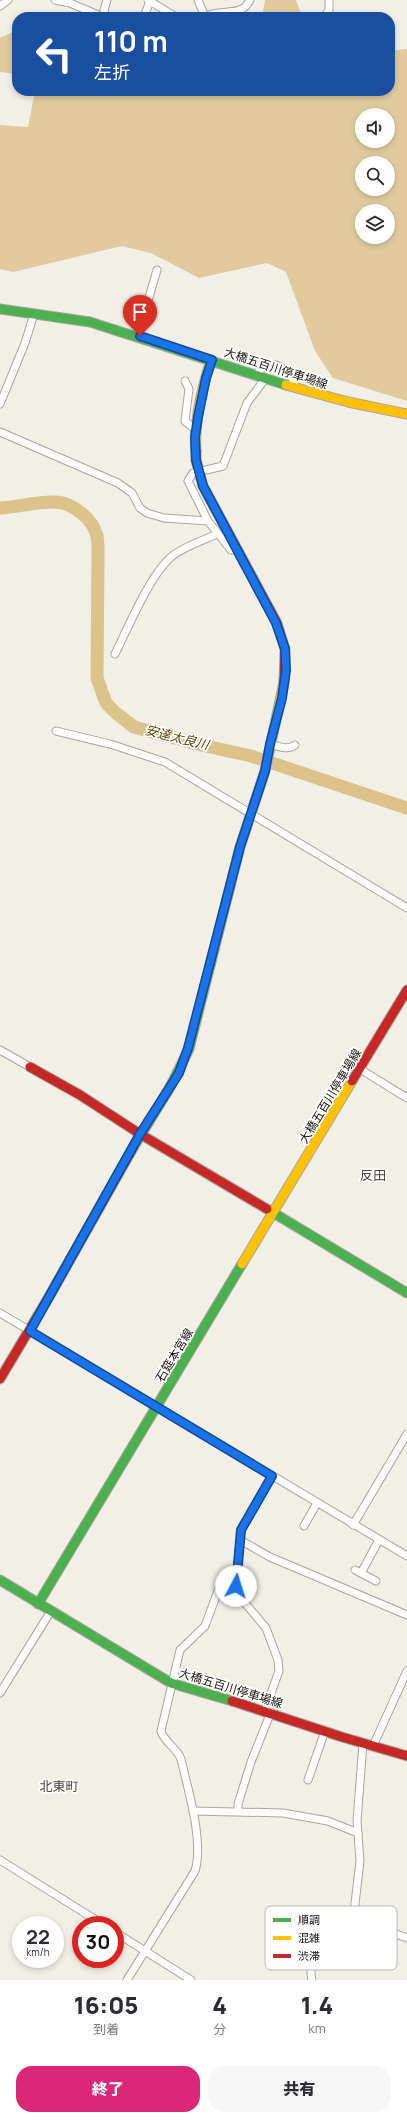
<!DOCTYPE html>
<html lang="ja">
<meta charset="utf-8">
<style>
body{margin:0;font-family:Manrope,"Noto Sans JP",sans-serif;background:#f7f7f7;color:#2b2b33;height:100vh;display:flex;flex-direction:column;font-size:15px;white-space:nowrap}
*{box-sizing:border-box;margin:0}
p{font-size:13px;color:#7c7c81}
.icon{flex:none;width:22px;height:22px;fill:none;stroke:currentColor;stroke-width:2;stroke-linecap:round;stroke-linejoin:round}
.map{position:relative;height:1980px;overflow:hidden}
.details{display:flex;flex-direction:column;background:#fff;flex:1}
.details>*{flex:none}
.hud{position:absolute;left:12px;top:12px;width:383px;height:84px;border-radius:16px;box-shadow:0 2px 6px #0003;background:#1a4fa0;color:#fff;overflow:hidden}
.buttons{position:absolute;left:355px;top:108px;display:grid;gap:8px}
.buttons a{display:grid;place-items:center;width:40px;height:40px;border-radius:50%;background:#fff;box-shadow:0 2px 6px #0003;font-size:20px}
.speed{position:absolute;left:12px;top:1916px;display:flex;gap:8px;font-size:20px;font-weight:700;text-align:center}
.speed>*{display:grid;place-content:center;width:52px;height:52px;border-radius:50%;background:#fff;box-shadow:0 2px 6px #0003;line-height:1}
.speed small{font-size:10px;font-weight:400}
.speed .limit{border:6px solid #d22;background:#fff;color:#111}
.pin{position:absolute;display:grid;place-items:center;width:34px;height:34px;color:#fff;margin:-41px -17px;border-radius:50% 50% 50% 0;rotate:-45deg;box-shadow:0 0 4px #0007}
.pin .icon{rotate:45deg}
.me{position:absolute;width:44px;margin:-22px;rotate:5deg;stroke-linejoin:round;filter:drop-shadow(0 0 3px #0008)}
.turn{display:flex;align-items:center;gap:14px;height:84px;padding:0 16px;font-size:18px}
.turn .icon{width:52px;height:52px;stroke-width:2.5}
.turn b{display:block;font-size:28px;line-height:34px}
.eta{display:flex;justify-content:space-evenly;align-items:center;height:68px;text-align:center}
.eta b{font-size:24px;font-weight:800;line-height:28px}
.primary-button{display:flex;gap:8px;margin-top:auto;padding:8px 16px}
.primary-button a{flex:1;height:46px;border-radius:16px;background:#db2777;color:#fff;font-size:16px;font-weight:800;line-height:46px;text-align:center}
.primary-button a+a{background:#f7f7f7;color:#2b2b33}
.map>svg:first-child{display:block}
</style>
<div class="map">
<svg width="407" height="1980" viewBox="0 0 407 1980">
<rect width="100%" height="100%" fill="#f2efe7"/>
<g fill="#e1cb9e" fill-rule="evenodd">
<polygon points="265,0 296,0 302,17 262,17"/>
<polygon points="17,30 17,74 0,72 0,38"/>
<path d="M407,49v352l-74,-23 -18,-27 -29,-79 -19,-9 -68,15 -48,-25 -29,-7 -109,26 -13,-3v-144l28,2 7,-36h355v-40zM362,115h26v26h-26zM362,163h26v26h-26zM362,211h26v26h-26z"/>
</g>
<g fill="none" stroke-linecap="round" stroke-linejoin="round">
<path stroke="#dcc28b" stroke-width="13" d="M0,508c18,-1 38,-7 56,-6 17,1 37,17 41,34 1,6 1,12 1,18l-1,124 9,25 10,10 18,14 63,17 54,12 156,52"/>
<g stroke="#a8a6a0" stroke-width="9">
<g id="street">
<polyline points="55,0 70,3 103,17"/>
<polyline points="148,0 176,17"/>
<polyline points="198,0 205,17"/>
<polyline points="0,6 8,0"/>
<polyline points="106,17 104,10 107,0"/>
<polyline points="144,17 150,1"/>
<path d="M204,17c17,-10 37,2 46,-17"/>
<polyline points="324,17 329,10 329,0"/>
<polyline points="138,335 157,270"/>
<path d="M255,376c15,-22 35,-9 41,12"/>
<polyline points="185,381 189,389 185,421 196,430"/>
<polyline points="0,404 25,343 34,314"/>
<polyline points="0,432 118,483 132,493 140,508 147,513 164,518 208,521 231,550 238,549"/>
<polyline points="206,470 223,466 247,403 265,379"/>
<polyline points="193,473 188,481 208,521"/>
<path d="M115,654c13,-26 34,-77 55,-96 10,-10 34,-18 47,-24"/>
<polyline points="56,731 110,744 165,762 407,908"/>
<path d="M270,744c8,2 17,7 25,1"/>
<polyline points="0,1050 30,1067"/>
<polyline points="360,1069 407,1098"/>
<polyline points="0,1313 407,1556"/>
<polyline points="353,1525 407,1434"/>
<polyline points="304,1526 317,1503"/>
<polyline points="240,1540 270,1557 407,1615"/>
<polyline points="355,1570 376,1581"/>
<polyline points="361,1573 379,1540"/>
<polyline points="0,1693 51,1611"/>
<polyline points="265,1710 279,1671 278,1660 266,1628 239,1596 236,1586 241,1530 272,1476"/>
<polyline points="363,1743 357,1821 360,1861 354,1912 381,1928 407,1938"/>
<polyline points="373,1746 407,1671"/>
<polyline points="308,1780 325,1731"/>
<polyline points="238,1810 238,1804 251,1762 271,1712"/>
<polyline points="193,1811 283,1813 328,1821 358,1833"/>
<polyline points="0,1860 104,1925"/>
<polyline points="115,1932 191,1980"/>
<path d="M127,1980l68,-109c9,-30 -7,-81 -14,-112 -4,-11 -17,-17 -20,-28l19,-81 25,-24 14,-38 10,-15 8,-5"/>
<path d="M312,1980c-2,-8 -1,-26 5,-33l28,3 4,-1 5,-37"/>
</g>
</g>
<g stroke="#a8a6a0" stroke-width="11">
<g id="fast">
<polyline points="0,309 90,322 286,385"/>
<polyline points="133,1148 169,1089 189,1049 214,950"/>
<polyline points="267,1209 407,1293"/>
<polyline points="0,1580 171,1683 232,1701"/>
<polyline points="38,1604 242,1264"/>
</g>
</g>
<g stroke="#a8a6a0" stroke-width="11">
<g id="slow">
<polyline points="286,385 348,402 407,414"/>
<path d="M196,451c-2,-30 6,-63 15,-91"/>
<polyline points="214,950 240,847 265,771 284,682"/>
<polyline points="242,1264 352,1081"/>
</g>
</g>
<g stroke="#a8a6a0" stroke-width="11">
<g id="jam">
<polyline points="196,451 196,460 203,486 277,623 285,649 284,682"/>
<polyline points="30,1067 80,1095 140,1134 267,1209"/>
<polyline points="352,1081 407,990"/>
<polyline points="0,1379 50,1295 133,1148"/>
<polyline points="232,1701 342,1737 407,1756"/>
</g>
</g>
<use href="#street" stroke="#fdfdfb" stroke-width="7"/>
<use href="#fast" stroke="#4caf50" stroke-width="9"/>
<use href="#slow" stroke="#ffc107" stroke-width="9"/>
<use href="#jam" stroke="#c62828" stroke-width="9"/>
</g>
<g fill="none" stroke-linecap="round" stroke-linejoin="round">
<g stroke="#114b97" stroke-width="10">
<polyline id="route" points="140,336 212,360 206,378 198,417 195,437 196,460 203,486 276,623 285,649 286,670 282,698 270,744 265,771 240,847 188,1048 179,1073 140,1134 30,1331 272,1476 241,1530 236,1586"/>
</g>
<use href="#route" stroke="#1a73e8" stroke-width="7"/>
</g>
<g text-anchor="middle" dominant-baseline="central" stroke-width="3.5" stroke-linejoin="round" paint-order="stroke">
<g font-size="12" fill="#161410" stroke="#fff">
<text transform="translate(276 368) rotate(18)">大橋五百川停車場線</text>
<text transform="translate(330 1096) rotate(-59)">大橋五百川停車場線</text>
<text transform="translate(174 1355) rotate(-59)">石筵本宮線</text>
<text transform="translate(231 1688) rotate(17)">大橋五百川停車場線</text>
</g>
<g font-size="13" font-style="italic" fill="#5f4608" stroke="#fff">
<text transform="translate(177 737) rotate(14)">安達太良川</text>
</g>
<g font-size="13" fill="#4c463d" stroke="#fff">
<text x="373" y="1175">反田</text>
<text x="59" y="1786">北東町</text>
</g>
</g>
<rect x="265" y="1906" width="132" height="64" rx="6" fill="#fff" stroke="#b9b8b7" stroke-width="1"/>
<rect x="273" y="1918" width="18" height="4" fill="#4caf50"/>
<rect x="273" y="1936" width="18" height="4" fill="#ffc107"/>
<rect x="273" y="1954" width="18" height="4" fill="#c62828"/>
<g font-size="11" fill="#161410">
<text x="298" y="1924">順調</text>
<text x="298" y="1942">混雑</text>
<text x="298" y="1960">渋滞</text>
</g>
</svg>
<div class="buttons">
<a><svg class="icon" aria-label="sound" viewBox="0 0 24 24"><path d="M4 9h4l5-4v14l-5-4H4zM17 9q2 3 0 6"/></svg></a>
<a><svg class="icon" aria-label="search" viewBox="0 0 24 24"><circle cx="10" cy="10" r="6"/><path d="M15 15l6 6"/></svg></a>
<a><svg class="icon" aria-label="layers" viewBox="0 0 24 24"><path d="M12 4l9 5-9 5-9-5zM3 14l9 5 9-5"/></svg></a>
</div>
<div class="speed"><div>22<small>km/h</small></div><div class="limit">30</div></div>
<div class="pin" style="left:140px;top:336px;background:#d93025"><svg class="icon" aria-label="arrive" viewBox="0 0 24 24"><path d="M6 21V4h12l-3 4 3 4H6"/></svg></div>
<svg class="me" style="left:236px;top:1586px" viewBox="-20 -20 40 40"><circle r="19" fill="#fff"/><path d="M0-13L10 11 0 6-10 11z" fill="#1a73e8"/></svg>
<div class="hud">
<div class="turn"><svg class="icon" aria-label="left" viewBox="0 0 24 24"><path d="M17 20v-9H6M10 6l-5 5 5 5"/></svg><div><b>110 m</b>左折</div></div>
</div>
</div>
<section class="details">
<div class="eta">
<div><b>16:05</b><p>到着</p></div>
<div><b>4</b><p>分</p></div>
<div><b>1.4</b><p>km</p></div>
</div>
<div class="primary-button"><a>終了</a><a>共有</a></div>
</section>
